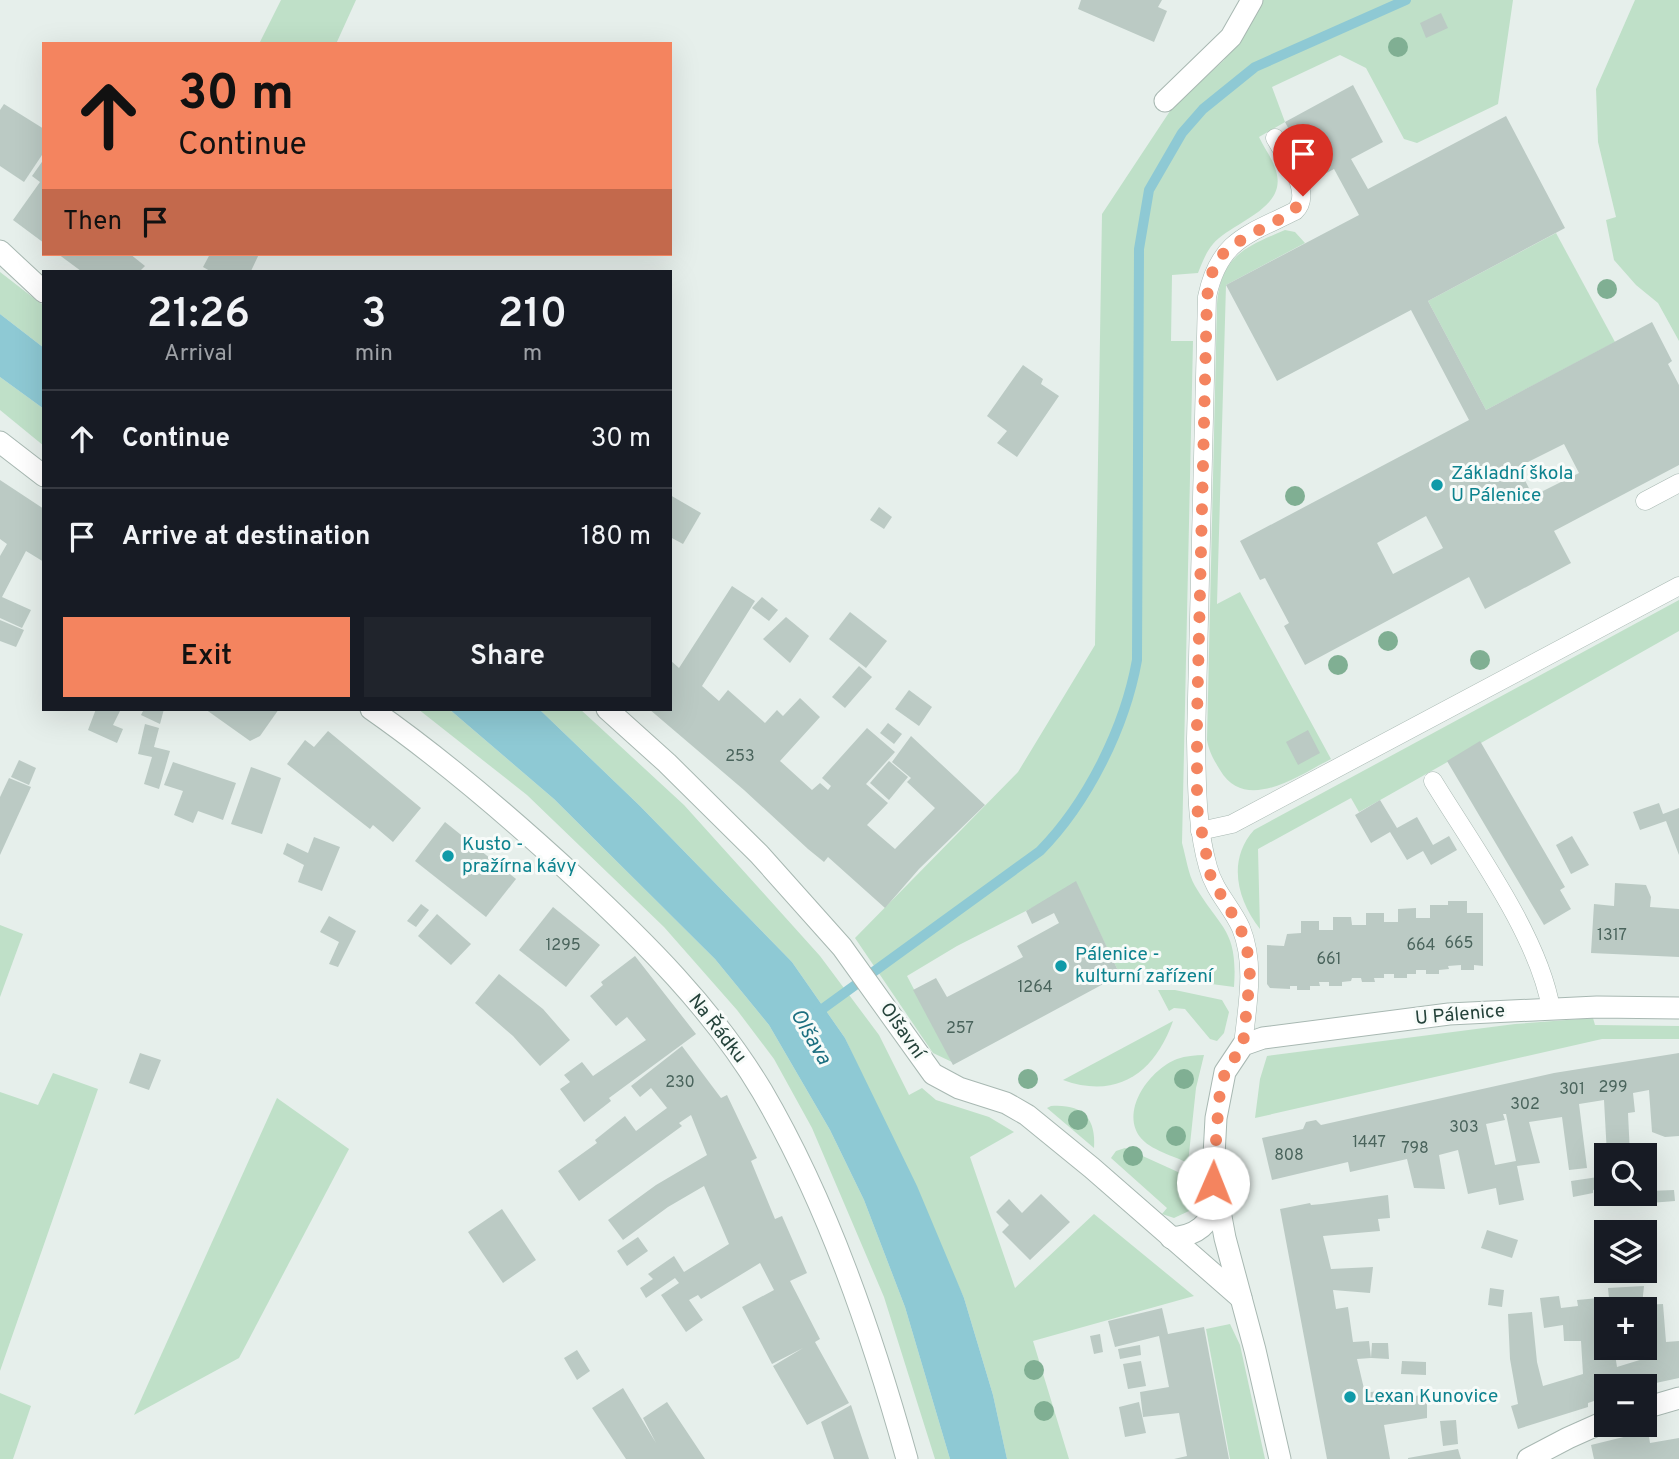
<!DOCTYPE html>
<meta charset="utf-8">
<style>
body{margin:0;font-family:Overpass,sans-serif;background:#20242c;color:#f1f3f6;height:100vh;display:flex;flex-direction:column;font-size:26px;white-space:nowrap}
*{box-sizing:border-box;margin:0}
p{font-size:23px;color:#9ea1a6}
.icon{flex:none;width:38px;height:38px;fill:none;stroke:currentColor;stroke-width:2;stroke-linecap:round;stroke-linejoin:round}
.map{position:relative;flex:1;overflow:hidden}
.drawer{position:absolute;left:42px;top:270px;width:630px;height:441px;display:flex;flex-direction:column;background:#171b24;border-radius:0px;box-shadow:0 7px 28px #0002}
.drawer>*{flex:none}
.top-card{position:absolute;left:42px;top:42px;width:630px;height:214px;border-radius:0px;box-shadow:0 7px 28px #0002;background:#f4845f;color:#111;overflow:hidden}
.buttons{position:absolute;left:1594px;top:1143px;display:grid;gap:14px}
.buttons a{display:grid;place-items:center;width:63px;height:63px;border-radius:0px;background:#171b24;box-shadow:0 7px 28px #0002;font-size:35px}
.pin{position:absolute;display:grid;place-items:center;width:60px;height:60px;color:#fff;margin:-72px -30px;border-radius:50% 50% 50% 0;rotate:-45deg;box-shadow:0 0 7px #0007}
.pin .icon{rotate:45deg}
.me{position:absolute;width:77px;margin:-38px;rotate:1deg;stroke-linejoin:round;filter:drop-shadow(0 0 5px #0008)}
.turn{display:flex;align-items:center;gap:24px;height:147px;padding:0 21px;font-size:32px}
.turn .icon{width:91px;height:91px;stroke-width:2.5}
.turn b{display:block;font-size:49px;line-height:60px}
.then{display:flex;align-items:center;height:66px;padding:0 21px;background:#0003;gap:14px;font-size:26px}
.eta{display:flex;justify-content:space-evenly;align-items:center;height:119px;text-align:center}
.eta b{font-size:42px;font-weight:600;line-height:49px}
.cta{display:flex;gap:14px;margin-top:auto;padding:14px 21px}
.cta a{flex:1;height:80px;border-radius:0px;background:#f4845f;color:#111;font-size:28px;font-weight:600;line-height:80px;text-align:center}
.cta a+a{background:#20242c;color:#f1f3f6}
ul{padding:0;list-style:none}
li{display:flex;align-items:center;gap:21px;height:98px;padding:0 21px;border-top:2px solid #363941}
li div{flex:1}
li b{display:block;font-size:26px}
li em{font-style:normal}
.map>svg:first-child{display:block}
</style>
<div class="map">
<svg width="1679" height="1459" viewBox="0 0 1679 1459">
<rect width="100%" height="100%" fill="#e6efeb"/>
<g fill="#bfe0c8">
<polygon points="281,0 356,0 336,44 259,44"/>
<path d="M1258,0h255l-15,104 -81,39 -13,-4 -38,-71 -26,-13 -68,32 13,35 -26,15c5,11 14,22 17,34 12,38 -44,51 -63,73 -7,8 -11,19 -15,29l-26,2 -1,66h22l-11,502c4,14 6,31 13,43 26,44 43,43 39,101l-75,-10 -7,-9 -30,11 -45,-94 -120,61 -50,30 45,86 -19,-9 -78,-115 163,-166 77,-127 7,-431 70,-106 52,-48z"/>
<polygon points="1635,0 1679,0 1679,341 1658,303 1636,285 1614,260 1606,220 1616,217 1598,142 1596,89"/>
<path d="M1285,230l10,2 10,11 -79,42 -9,319 23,-12 91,167c-32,16 -85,55 -111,11 -6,-10 -11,-18 -13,-30l10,-436c4,-48 28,-57 68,-74z"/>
<polygon points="1556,233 1615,342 1486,410 1428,301"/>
<polygon points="0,272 44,306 44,348 0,314"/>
<polygon points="0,377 44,409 44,446 0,410"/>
<path d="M1679,600v31l-320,181 -8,-14 -93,51 2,80c-23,-29 -33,-69 -6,-99z"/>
<polygon points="418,709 449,709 554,799 715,959 769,1025 830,1130 864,1200 905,1307 950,1459 935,1459 884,1297 812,1128 774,1059 737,1010 664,927 527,795"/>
<polygon points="539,709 580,709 684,805 820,956 879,1035 909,1095 922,1088 936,1100 989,1117 1014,1132 970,1157 1015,1288 1094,1214 1194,1296 1033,1341 1069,1459 1007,1459 993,1395 964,1298 845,1038 792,962 640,806"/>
<polygon points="0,925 23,934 0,997"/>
<polygon points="1158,990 1175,990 1222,1000 1229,1012 1224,1033 1217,1041 1210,1039 1185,1009 1174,1008 1169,1011"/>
<polygon points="1593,1018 1595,1025 1679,1026 1679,1039 1602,1039 1255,1118 1260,1079 1267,1056 1515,1024"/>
<path d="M1173,1021c-18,51 -55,79 -110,59z"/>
<path d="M1204,1055l-8,33 -8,75c-14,-7 -38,-13 -48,-26 -20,-28 11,-68 37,-78 9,-3 18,-4 27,-4z"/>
<polygon points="53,1073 98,1089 0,1371 0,1092 38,1105"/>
<polygon points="277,1098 349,1149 239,1358 134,1415"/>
<path d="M1051,1106c31,-2 45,11 43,42l-47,-40z"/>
<polygon points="1125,1148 1189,1177 1190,1187 1199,1187 1189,1211 1174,1218 1162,1214 1167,1208 1111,1158 1116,1151"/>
<polygon points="1230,1324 1240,1345 1265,1459 1230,1459 1206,1329"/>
<polygon points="0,1393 31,1406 13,1459 0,1459"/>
</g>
<g fill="#8ec9d4">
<polygon points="0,314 44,348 44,409 0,377"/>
<polygon points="449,709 539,709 640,806 792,962 845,1038 917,1186 964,1298 993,1395 1007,1459 950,1459 905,1307 864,1200 830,1130 769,1025 715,959 554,799"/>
</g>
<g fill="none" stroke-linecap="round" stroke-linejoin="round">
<path stroke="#8ec9d4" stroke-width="10" d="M814,1015l226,-164c48,-49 85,-124 97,-191l2,-411 10,-59 33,-57 21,-24 52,-42 151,-67"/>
</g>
<g fill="#bbcac4" fill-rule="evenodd">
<polygon points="1081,0 1162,0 1158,7 1167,11 1154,42 1078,9"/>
<polygon points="1441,13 1448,28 1426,38 1420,23"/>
<path d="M1353,85l30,57 -32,17 17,30 138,-73 59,112 -137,73 58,109 166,-88 20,39 -4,3 11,21v80l-125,66 17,32 -86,46 -16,-32 -164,88 -21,-39 5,-3 -24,-45 -5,2 -20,-39 229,-121 -58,-110 -134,71 -51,-96 133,-70 -25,-46 -19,10 -30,-57zM1564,444l15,29 -46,23 -15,-29zM1426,516l17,32 -50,26 -16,-31z"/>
<polygon points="4,104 44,129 44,152 24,182 0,166 0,110"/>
<polygon points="44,159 44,243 13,220 40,182 32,176"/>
<polygon points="58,254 130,254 145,266 140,271 81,271"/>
<polygon points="210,254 259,254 251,271 210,271 203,267"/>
<polygon points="1023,365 1043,379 1041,384 1059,396 1017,457 997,443 1007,431 987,416"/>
<polygon points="0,480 44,509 44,562 26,551 2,597 31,610 22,628 0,618 0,556 7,544 0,539"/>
<polygon points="670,495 701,513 683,544 670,537"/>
<polygon points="879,507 892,517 884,529 870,520"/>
<polygon points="732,586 755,601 702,686 719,701 728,690 765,723 777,710 783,716 800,698 820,717 780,761 812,790 820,783 828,790 831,786 822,778 867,728 895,752 866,784 888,803 867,825 895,849 935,808 907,782 911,778 892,762 911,736 985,805 919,869 885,908 828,857 824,862 808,849 744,790 649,709 670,709 670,660 679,668"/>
<polygon points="762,597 778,610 769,621 752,608"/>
<polygon points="850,612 887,641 866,668 829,639"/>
<polygon points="786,617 809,636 790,663 763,639"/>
<polygon points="0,620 24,630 16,647 0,641"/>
<polygon points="859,666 872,677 845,708 832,697"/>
<polygon points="909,690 932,707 919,726 895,709"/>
<polygon points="96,709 121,709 113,725 123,729 117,743 88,730"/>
<polygon points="144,709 164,709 160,724 141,715"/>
<polygon points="205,709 279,709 260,736 250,741"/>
<polygon points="888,723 902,734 894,744 880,733"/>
<polygon points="145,724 159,728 154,747 170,751 159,789 144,784 152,757 138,754"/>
<polygon points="1308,730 1320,753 1298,765 1286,742"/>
<polygon points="328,731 421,808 393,842 373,825 370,829 287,764 305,740 314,747"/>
<polygon points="1480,741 1565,887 1560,890 1571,909 1544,925 1447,761"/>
<polygon points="19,760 36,768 29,785 11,777"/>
<polygon points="889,761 908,777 889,800 870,783"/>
<polygon points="173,762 236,783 223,820 198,811 193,823 174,815 183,791 164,785"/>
<polygon points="251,767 281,778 262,834 231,824"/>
<polygon points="9,778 31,787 0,855 0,797"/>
<polygon points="1380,800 1397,828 1417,817 1433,845 1449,836 1457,850 1431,865 1423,851 1407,860 1390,832 1371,843 1355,815"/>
<polygon points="1659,803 1663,814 1679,808 1679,855 1666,821 1640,830 1633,812"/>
<polygon points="445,822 516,879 486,917 415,861"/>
<polygon points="1572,836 1589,865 1571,874 1556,845"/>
<polygon points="314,837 340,847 322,891 298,882 304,865 283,854 287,843 308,853"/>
<polygon points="1076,881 1120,975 953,1065 913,990 936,978 947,997 1023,957 1017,946 1059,923 1054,913 1032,924 1026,911"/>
<polygon points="1615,883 1646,885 1651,897 1650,907 1679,909 1679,957 1591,953 1594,904 1614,906"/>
<polygon points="1448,901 1467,901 1467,913 1483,913 1483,966 1474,965 1474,970 1461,970 1461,965 1448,966 1449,969 1439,970 1439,974 1426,974 1426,970 1416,970 1416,974 1407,974 1407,978 1394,978 1394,974 1384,974 1384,978 1374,978 1375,982 1362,982 1361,978 1352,978 1351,981 1342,982 1342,986 1329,986 1329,982 1319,982 1320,986 1310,986 1310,990 1297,990 1297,986 1290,986 1290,989 1270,988 1267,984 1267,945 1284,946 1287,934 1301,933 1301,921 1319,921 1319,930 1333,930 1333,917 1351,917 1352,925 1366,925 1366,913 1384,913 1384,922 1398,922 1398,909 1416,908 1416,918 1430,918 1430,905 1448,905"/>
<polygon points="421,904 429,910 416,927 407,921"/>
<polygon points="553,907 600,945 566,987 519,950"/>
<polygon points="437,914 471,944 451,965 418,936"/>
<polygon points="329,916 356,931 338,967 329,964 339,942 320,932"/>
<polygon points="635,956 696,1034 609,1098 611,1101 584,1122 560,1089 570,1082 564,1075 582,1062 593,1076 646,1040 627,1017 616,1026 590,996 603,985 601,982"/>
<polygon points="499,974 543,1009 570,1040 540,1066 513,1036 475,1003"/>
<polygon points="682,1046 721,1098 727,1095 757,1158 751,1161 775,1219 782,1216 807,1273 790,1281 820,1339 815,1342 849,1403 807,1425 773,1366 803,1348 772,1364 742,1307 774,1290 760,1263 701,1299 698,1295 689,1300 703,1320 686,1332 661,1295 679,1283 675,1278 646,1298 640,1288 653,1279 648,1274 674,1256 684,1272 729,1244 704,1186 668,1207 623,1240 608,1220 656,1185 707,1155 691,1115 679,1123 682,1126 579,1201 558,1171 597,1143 595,1140 625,1116 636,1131 667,1108 651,1088 640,1097 631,1086"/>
<polygon points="140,1053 161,1060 149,1090 129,1083"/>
<path d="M1679,1053v83l-14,1 -13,-5 -3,-42 -16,3 2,19 -7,1 2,42h-23l-3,-55 -25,4 8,64 -18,2 -7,-53 -33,5 11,41 -23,3 7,34 -25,5 -3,-17 -28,6 -10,-44 -19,5 6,34 -31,-1 -7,-29 -57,13 -2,-10 -76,18 -10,-42 41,-9 3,-7 10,-2 5,5 233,-52zM1503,1114h3l10,47 -21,4 -9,-41 19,-4z"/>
<polygon points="1653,1144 1652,1161 1645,1160 1645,1155 1640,1155 1640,1145"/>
<polygon points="1598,1177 1598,1189 1593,1190 1593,1193 1573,1197 1571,1181"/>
<polygon points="1674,1190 1675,1201 1650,1203 1649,1191"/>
<polygon points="1041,1194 1070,1222 1030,1260 1002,1232 1009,1225 996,1212 1009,1199 1022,1213"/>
<polygon points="1388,1195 1390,1218 1378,1219 1380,1231 1323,1236 1331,1269 1373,1267 1370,1293 1333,1290 1336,1309 1348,1307 1353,1342 1369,1341 1371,1358 1357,1359 1365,1393 1384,1390 1385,1401 1427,1394 1427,1418 1384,1425 1390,1459 1327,1459 1280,1209 1310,1203 1311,1205 1322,1204"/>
<polygon points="502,1209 536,1260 503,1283 468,1232"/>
<polygon points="1487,1230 1518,1240 1512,1258 1481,1248"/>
<polygon points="638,1237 648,1251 627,1266 617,1251"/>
<polygon points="1644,1286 1642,1305 1663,1304 1666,1342 1679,1341 1679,1378 1642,1386 1606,1386 1606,1397 1588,1403 1588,1407 1518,1429 1511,1406 1518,1404 1510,1359 1508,1314 1532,1312 1537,1362 1543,1386 1583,1374 1581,1341 1564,1341 1563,1325 1544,1328 1540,1298 1559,1296 1561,1308 1578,1306 1577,1300 1599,1298 1603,1348 1614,1348 1617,1367 1643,1359 1645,1309 1610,1309 1608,1288"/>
<polygon points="1490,1288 1504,1290 1502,1307 1488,1305"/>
<polygon points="1162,1308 1168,1334 1204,1327 1229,1459 1174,1459 1187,1456 1179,1413 1143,1417 1140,1392 1169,1387 1159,1336 1115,1347 1108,1321"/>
<polygon points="1100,1334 1103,1352 1094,1354 1090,1336"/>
<polygon points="1372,1343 1388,1343 1389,1359 1371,1358"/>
<polygon points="1140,1345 1141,1355 1120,1359 1118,1349"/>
<polygon points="577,1350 590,1371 577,1380 564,1358"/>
<polygon points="1141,1361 1146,1386 1128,1389 1123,1364"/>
<polygon points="1402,1361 1426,1362 1426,1375 1401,1374"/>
<polygon points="623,1388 656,1443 643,1418 667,1402 705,1459 626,1459 592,1408"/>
<polygon points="1139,1402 1146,1433 1125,1437 1119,1407"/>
<polygon points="851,1405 869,1459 834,1459 821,1422"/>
<polygon points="1456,1420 1458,1444 1443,1446 1440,1421"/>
<polygon points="1648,1431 1650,1443 1679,1438 1679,1459 1594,1459 1591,1445"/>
<polygon points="1458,1449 1461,1459 1408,1459 1408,1458"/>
</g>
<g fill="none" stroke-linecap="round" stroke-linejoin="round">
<g stroke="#a8b8b2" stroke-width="19">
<g id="service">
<polyline points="1645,501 1679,483"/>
<path d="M1433,781c39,64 106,155 118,228"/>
<polyline points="1200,831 1232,824 1679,586"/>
<path d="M1243,1045c4,-38 13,-80 -2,-117 -10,-22 -27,-37 -33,-61 -12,-42 -11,-85 -12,-128l11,-442c12,-57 40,-62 88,-86 19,-18 -10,-55 -20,-73"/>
</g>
</g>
<g stroke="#a8b8b2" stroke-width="23">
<g id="minor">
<polyline points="1165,101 1231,37 1252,0"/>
<polyline points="0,251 44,292"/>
<polyline points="0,442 44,476"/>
<path d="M371,709c73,51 139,108 204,168 69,64 138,132 187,214 66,113 110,243 145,368"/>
<polyline points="607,709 667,763 759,854 842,947 933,1074 959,1088 1006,1103 1027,1115 1092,1168 1241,1298"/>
<path d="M1171,1238c25,-2 40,-13 45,-38"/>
<polyline points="1645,1408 1679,1398"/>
<polyline points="1280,1459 1255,1350 1225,1238 1213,1174 1216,1118 1225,1072 1243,1045 1263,1038 1449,1014 1597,1007 1679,1008"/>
<polyline points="1528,1459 1568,1438 1606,1421"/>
</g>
</g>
<use href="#service" stroke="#fff" stroke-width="18"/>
<use href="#minor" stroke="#fff" stroke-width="21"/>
</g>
<g fill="#80af93">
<circle cx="1398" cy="47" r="10"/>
<circle cx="1607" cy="289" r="10"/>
<circle cx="1295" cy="496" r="10"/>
<circle cx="1388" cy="641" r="10"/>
<circle cx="1480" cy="660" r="10"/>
<circle cx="1338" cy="665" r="10"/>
<circle cx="1028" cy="1079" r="10"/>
<circle cx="1184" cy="1079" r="10"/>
<circle cx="1078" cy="1120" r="10"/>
<circle cx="1176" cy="1136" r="10"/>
<circle cx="1133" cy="1156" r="10"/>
<circle cx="1034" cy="1370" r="10"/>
<circle cx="1044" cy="1411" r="10"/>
</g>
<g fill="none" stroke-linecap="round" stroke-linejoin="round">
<path stroke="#f4845f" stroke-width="12" stroke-dasharray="0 21.6" d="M1213,1183l6,-84 6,-27 18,-27 7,-69 -3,-28 -7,-21 -29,-49 -14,-70v-90l10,-421c2,-12 4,-26 11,-37 18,-27 80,-40 85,-64"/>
</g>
<g fill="#0f9aa8" stroke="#f7fbf9" stroke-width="2.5">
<circle cx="1437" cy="485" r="7"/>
<circle cx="448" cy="856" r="7"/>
<circle cx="1061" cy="966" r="7"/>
<circle cx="1350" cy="1397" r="7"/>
</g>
<g text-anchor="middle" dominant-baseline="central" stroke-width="6" stroke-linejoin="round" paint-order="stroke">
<g font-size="16" fill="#4a645c">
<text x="740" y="757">253</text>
<text x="1612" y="936">1317</text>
<text x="1459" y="944">665</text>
<text x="563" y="946">1295</text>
<text x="1421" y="946">664</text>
<text x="1329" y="960">661</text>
<text x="1035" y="988">1264</text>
<text x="960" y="1029">257</text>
<text x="680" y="1083">230</text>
<text x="1613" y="1088">299</text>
<text x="1572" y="1090">301</text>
<text x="1525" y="1105">302</text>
<text x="1464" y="1128">303</text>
<text x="1369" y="1143">1447</text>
<text x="1415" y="1149">798</text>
<text x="1289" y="1156">808</text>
</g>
<g font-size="19" fill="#0d838f" stroke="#f7fbf9" text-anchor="start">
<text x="1451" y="474">Základní škola<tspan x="1451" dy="22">U Pálenice</tspan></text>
<text x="462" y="845">Kusto -<tspan x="462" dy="22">pražírna kávy</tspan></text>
<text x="1075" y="955">Pálenice -<tspan x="1075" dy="22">kulturní zařízení</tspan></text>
<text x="1364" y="1397">Lexan Kunovice</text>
</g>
<g font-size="19" fill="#24423a" stroke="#f7fbf9">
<text transform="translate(1460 1015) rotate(-5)">U Pálenice</text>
<text transform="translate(717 1029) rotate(52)">Na Řádku</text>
<text transform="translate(902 1031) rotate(55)">Olšavní</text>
</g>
<g font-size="21" font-style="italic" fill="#1c6f80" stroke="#f7fbf9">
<text transform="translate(810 1037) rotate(60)">Olšava</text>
</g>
</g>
</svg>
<div class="buttons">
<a><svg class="icon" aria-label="search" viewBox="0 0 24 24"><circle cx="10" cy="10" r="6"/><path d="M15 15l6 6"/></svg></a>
<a><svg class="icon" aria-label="layers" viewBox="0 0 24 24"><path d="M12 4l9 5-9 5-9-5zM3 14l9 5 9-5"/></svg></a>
<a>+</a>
<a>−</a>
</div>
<div class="pin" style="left:1303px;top:196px;background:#d93025"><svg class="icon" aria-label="arrive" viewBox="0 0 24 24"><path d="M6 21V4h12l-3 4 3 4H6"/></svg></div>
<svg class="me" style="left:1213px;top:1183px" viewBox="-20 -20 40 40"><circle r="19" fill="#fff"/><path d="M0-13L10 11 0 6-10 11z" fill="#f4845f"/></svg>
<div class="top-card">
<div class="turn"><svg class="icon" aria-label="ahead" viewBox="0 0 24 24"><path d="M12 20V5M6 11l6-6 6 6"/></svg><div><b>30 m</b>Continue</div></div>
<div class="then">Then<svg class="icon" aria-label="arrive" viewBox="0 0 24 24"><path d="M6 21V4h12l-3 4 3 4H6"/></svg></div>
</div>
<section class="drawer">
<div class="eta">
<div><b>21:26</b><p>Arrival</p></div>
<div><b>3</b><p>min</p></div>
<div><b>210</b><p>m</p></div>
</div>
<ul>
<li><svg class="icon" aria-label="ahead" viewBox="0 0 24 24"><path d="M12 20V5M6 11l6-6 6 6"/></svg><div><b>Continue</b></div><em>30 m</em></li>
<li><svg class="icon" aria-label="arrive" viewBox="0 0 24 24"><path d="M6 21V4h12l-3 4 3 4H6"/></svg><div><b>Arrive at destination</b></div><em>180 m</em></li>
</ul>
<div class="cta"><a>Exit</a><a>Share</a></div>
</section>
</div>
